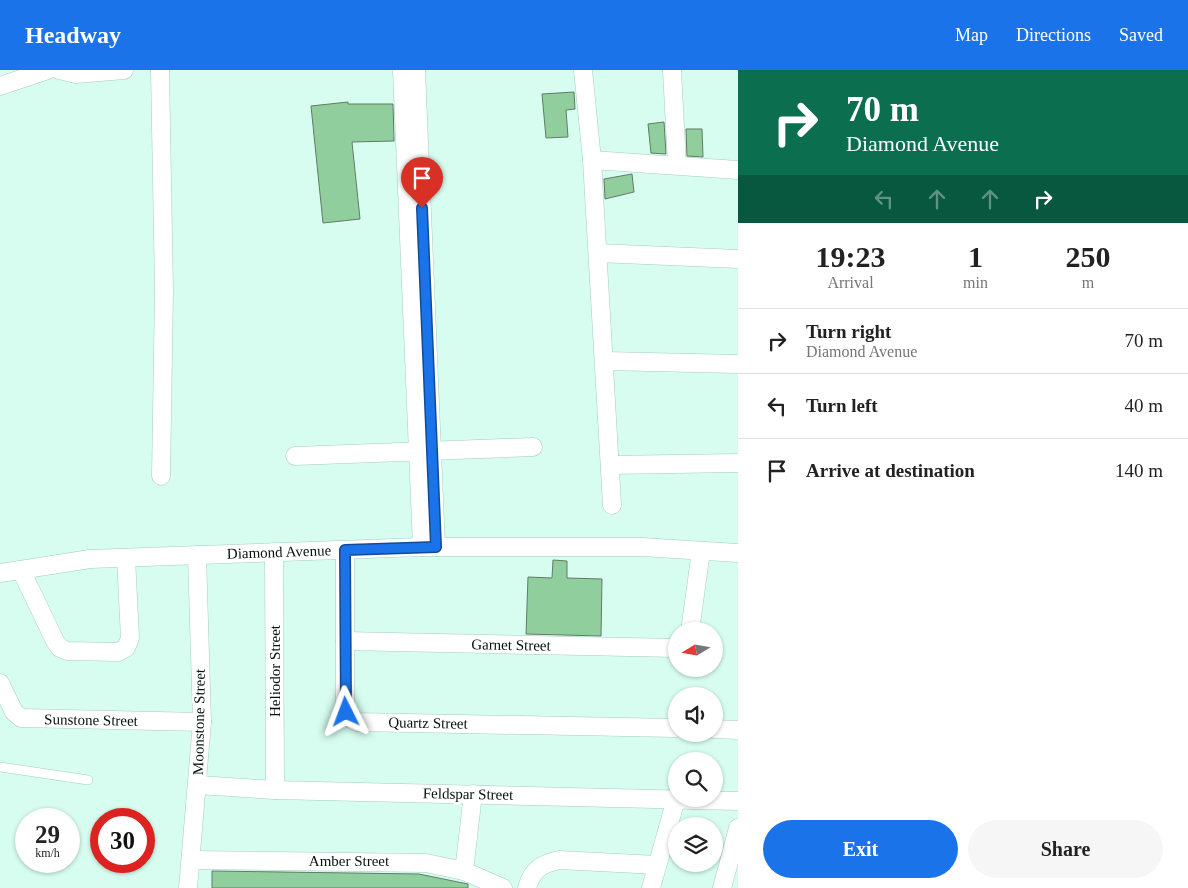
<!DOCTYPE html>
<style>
body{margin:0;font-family:Georgia,serif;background:#f6f6f6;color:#222;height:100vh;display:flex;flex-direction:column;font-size:19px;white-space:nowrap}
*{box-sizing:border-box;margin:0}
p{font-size:16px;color:#767676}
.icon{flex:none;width:28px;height:28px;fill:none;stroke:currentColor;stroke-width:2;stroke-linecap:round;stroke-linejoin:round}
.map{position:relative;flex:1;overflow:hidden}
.panel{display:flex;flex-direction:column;background:#fff;width:450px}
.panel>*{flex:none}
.hud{background:#0b6e4f;color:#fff;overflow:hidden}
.needle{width:32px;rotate:259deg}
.buttons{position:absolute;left:668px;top:552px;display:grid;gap:10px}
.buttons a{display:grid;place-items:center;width:55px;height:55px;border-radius:50%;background:#fff;box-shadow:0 1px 4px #0004;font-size:25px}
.speed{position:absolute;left:15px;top:738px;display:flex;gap:10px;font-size:25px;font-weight:700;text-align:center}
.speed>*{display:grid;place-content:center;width:65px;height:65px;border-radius:50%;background:#fff;box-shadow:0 1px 4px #0004;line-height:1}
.speed small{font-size:12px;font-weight:400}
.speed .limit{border:8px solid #d22;background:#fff;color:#111}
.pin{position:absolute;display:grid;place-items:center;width:42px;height:42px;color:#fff;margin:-51px -21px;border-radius:50% 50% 50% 0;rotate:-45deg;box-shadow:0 0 5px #0007}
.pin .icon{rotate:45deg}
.me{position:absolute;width:55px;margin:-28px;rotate:357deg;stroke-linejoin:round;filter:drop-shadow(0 0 4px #0008)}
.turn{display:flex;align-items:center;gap:18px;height:105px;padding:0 25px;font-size:22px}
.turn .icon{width:65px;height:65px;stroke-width:2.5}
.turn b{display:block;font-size:35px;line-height:42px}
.lanes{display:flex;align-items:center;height:48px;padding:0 25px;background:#0003;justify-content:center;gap:25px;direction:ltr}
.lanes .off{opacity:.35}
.eta{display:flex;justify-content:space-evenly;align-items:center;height:85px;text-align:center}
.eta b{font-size:30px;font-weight:600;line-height:35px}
.button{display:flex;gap:10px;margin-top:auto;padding:10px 25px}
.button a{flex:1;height:58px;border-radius:30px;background:#1a73e8;color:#fff;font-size:20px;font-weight:600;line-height:58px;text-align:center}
.button a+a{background:#f6f6f6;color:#222}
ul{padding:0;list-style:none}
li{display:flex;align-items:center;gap:15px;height:65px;padding:0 25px;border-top:1px solid #e0e0e0}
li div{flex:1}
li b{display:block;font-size:19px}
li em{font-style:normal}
header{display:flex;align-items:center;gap:30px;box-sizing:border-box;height:70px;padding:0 25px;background:#1a73e8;color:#fff}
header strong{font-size:24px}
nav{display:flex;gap:28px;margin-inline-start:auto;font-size:18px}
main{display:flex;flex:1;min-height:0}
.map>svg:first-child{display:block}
</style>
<header>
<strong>Headway</strong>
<nav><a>Map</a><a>Directions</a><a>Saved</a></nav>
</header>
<main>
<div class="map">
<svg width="738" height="818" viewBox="0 0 738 818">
<rect width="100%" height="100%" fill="#d6fdf0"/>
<g fill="#90cf9d" stroke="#617b66">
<polygon points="574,22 575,39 566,40 568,67 546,68 542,24"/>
<polygon points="348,32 348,34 393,34 394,71 352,72 360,149 323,153 311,36"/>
<polygon points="664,52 666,84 651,83 648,54"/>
<polygon points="686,59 702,59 703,87 687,86"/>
<polygon points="632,104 634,122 605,129 604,109"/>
<polygon points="553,490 567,491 567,508 602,509 601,566 526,564 528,507 552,508"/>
<polygon points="212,801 419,804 468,814 468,818 212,818"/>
</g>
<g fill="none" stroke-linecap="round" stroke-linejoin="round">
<g stroke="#a6ccc0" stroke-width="10">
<polyline id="lane" points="0,697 88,710"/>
</g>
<g stroke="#a6ccc0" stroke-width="19">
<g id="street">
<polyline points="59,0 76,4 124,0"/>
<polyline points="160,0 164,220 161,406"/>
<polyline points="402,0 422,477"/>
<polyline points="416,0 436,477"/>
<polyline points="583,0 592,90 612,435"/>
<polyline points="672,0 677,95"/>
<polyline points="0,16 48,0"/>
<polyline points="592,90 738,100"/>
<polyline points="598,183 738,189"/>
<polyline points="605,291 738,294"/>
<polyline points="295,386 533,377"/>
<polyline points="610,395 738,393"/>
<path d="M345,480v157c2,8 4,12 12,15l319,6"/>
<polyline points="274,482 275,720"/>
<polyline points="21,500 55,571 60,578 67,581 118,582 126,578 130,568 126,488"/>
<polyline points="0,503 90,489 422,477 642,477 738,483"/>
<polyline points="690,561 701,481"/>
<polyline points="345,571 676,578"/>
<polyline points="0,613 14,642 21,648 202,652"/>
<polyline points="714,659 738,660"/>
<polyline points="198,715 275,720 738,731"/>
<polyline points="191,790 426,793 464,801 503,818"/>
<polyline points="464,801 473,724"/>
<polyline points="188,818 202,652 197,485"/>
<path d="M527,818c5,-18 14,-24 32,-28l98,5"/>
<polyline points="651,818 676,729"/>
<polyline points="722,818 738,758"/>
</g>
</g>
<use href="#lane" stroke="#fff" stroke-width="9"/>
<use href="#street" stroke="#fff" stroke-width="18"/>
</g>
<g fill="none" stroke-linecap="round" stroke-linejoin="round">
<g stroke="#114b97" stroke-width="12">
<polyline id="route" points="346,642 345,480 436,477 422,138"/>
</g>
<use href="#route" stroke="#1a73e8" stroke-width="9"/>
</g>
<g text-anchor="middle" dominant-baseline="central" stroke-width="5" stroke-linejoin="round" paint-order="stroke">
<g font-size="15" fill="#06130f" stroke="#fff">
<text transform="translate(279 482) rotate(-2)">Diamond Avenue</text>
<text transform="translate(511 575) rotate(1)">Garnet Street</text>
<text transform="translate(275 601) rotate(-90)">Heliodor Street</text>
<text transform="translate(91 650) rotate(1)">Sunstone Street</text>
<text transform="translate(199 652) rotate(-89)">Moonstone Street</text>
<text transform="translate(428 653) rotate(1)">Quartz Street</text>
<text transform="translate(468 724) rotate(1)">Feldspar Street</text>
<text x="349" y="791">Amber Street</text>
</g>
</g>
</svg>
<div class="buttons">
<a><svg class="needle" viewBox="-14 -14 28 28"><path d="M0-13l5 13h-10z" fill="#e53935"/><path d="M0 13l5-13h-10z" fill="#767676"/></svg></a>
<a><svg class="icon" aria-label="sound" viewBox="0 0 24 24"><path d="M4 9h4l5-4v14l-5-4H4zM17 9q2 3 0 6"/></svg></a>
<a><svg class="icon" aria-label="search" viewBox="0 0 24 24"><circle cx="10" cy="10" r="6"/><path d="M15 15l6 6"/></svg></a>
<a><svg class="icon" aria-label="layers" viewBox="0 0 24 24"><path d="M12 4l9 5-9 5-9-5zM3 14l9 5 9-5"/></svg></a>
</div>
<div class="speed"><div>29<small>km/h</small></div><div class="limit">30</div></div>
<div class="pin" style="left:422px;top:138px;background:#d93025"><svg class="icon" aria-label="arrive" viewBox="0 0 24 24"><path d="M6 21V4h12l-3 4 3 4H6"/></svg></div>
<svg class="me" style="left:346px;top:642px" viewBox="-20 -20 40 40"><path d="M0-17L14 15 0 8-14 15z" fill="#1a73e8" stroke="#fff" stroke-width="4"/></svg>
</div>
<section class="panel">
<div class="hud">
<div class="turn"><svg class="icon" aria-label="right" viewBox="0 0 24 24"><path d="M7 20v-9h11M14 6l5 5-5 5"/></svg><div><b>70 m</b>Diamond Avenue</div></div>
<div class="lanes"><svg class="icon off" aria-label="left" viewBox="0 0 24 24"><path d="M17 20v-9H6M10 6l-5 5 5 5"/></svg><svg class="icon off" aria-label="ahead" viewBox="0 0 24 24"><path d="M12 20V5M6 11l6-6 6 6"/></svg><svg class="icon off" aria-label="ahead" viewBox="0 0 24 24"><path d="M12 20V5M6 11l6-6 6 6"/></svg><svg class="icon" aria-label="right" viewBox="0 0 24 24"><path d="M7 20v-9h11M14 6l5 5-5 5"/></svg></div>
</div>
<div class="eta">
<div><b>19:23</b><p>Arrival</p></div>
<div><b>1</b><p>min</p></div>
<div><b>250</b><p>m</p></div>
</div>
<ul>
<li><svg class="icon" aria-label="right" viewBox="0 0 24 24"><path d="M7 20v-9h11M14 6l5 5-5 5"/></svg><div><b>Turn right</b><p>Diamond Avenue</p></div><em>70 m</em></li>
<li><svg class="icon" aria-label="left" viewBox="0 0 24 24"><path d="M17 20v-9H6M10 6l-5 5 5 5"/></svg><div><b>Turn left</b></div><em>40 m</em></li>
<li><svg class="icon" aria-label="arrive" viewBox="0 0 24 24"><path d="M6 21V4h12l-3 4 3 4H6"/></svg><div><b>Arrive at destination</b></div><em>140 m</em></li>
</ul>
<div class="button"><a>Exit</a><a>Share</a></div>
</section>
</main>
